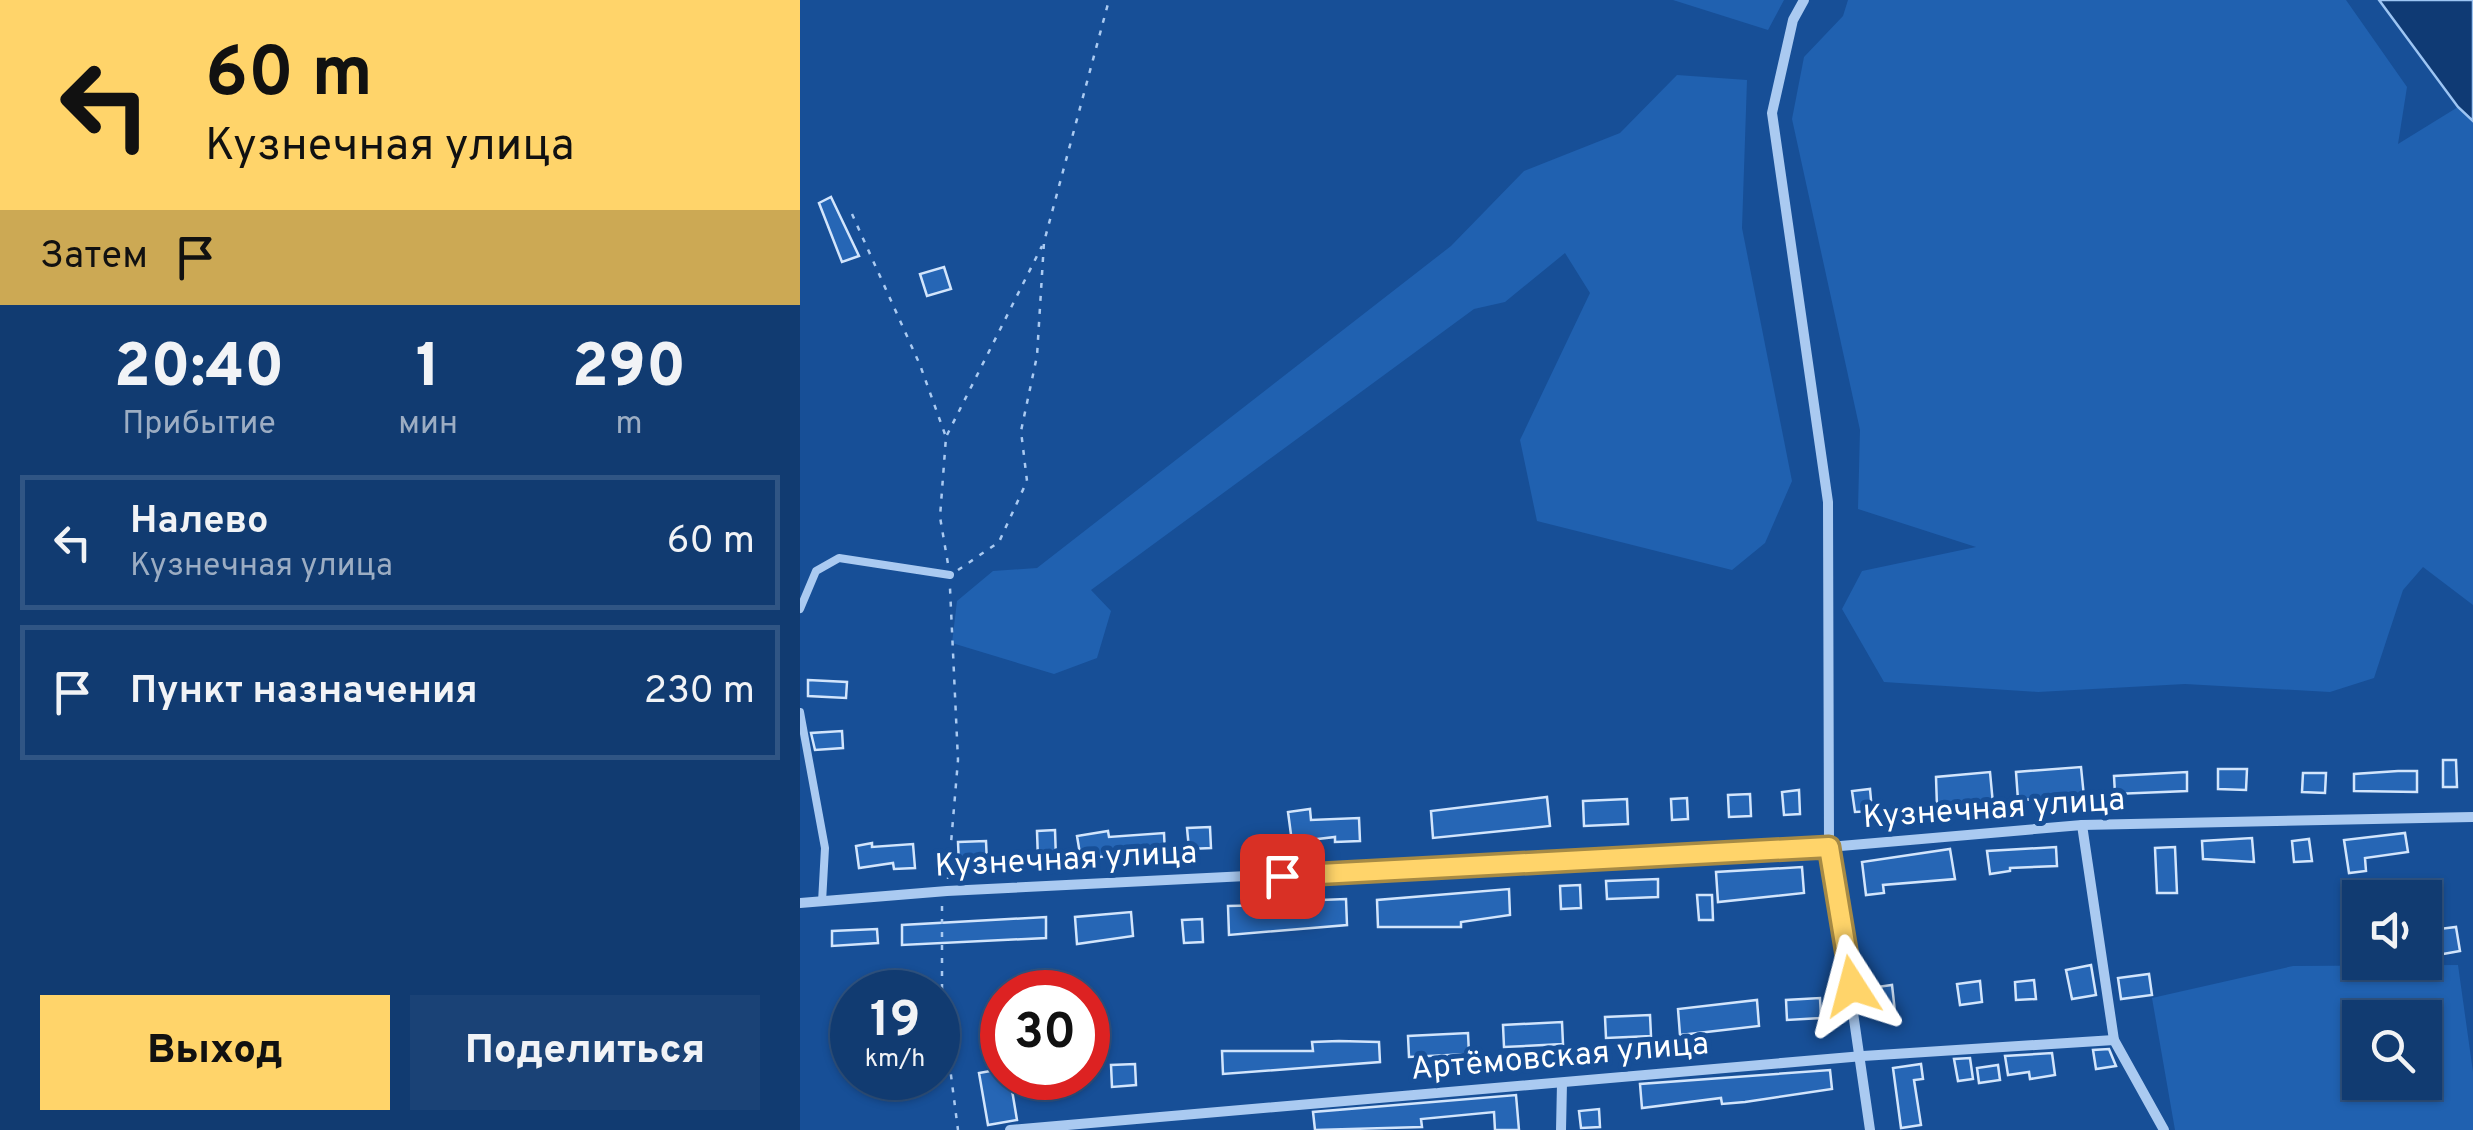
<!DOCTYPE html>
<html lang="ru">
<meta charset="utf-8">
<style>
body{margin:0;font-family:Overpass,sans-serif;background:#1a4276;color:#f1f3f6;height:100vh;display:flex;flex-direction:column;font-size:38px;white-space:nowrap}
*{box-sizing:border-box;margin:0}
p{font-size:32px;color:#9cadc3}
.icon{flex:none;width:55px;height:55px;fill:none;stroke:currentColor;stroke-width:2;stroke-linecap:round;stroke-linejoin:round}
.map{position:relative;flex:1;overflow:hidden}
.drawer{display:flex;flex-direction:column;background:#113b71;width:800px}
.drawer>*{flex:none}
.guide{background:#ffd46a;color:#111;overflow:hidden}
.buttons{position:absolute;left:1542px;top:880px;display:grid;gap:20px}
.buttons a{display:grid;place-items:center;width:100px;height:100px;border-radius:0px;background:#113b71;box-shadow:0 2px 8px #0004,0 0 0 2px #305584;font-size:50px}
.speed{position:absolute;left:30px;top:970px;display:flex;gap:20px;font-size:50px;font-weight:700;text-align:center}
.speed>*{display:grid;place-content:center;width:130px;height:130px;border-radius:50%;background:#113b71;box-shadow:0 2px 8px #0004,0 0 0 2px #305584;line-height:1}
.speed small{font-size:25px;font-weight:400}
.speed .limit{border:15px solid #d22;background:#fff;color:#111}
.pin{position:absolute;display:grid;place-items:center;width:85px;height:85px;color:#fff;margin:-42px;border-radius:20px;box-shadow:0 5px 15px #0006}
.me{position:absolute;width:110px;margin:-55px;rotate:351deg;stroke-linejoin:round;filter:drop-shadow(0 0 8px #0008)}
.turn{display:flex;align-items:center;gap:35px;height:210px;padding:0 40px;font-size:45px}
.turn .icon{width:130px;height:130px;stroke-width:2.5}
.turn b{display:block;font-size:70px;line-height:85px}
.then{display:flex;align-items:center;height:95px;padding:0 40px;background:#0003;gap:20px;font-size:38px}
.eta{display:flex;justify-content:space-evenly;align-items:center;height:170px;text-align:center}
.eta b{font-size:60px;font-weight:800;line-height:70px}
.cta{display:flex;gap:20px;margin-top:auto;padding:20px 40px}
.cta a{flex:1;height:115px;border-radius:0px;background:#ffd46a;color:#111;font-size:40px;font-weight:800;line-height:115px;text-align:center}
.cta a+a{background:#1a4276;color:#f1f3f6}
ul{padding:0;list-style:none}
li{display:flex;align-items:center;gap:30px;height:135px;margin:0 20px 15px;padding:0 20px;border:5px solid #305584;border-radius:0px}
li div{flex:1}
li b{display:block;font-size:38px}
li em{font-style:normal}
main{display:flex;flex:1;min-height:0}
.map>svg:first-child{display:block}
</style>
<main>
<section class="drawer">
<div class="guide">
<div class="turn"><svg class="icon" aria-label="left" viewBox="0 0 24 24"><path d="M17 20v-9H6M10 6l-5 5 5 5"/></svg><div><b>60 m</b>Кузнечная улица</div></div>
<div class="then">Затем<svg class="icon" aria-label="arrive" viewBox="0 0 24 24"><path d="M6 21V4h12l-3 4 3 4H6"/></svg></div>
</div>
<div class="eta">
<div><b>20:40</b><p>Прибытие</p></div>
<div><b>1</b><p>мин</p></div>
<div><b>290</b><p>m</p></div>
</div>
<ul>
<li><svg class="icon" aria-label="left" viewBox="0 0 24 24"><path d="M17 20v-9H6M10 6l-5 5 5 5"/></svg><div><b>Налево</b><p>Кузнечная улица</p></div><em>60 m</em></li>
<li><svg class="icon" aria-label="arrive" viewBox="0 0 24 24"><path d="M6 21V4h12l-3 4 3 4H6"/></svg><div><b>Пункт назначения</b></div><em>230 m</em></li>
</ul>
<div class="cta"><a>Выход</a><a>Поделиться</a></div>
</section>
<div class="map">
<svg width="1673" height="1130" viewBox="0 0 1673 1130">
<rect width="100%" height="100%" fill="#174f97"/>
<g fill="#2061b0" fill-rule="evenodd">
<polygon points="873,0 984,0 968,30"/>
<polygon points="1048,0 1546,0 1607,87 1598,144 1658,107 1673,121 1673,605 1623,567 1603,590 1574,678 1530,692 1385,684 1238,692 1084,682 1042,609 1062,571 1176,547 1058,509 1060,430 992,119 1004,57 1043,16"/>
<polygon points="877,75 947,80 942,228 992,481 965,543 932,570 737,521 720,440 790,293 765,253 705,302 674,309 291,590 311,611 297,658 254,674 152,643 157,601 193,571 237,568 651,246 724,171 820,133"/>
<path d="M1658,965l15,107v58h-298l-23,-132 141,-32zM1560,1018h65v64h-65z"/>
</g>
<polygon fill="#0f3a74" stroke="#9dc5f3" stroke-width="2.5" points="1579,0 1673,0 1673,121 1658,107"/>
<g fill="#2666b5" stroke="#d2e5fc" stroke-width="2.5">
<polygon points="31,197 59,256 42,262 19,203"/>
<polygon points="144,267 151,289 127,296 120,274"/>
<polygon points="8,680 47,682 46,698 8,696"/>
<polygon points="42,731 43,748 15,750 11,733"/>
<polygon points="1643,760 1656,760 1657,787 1643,787"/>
<polygon points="1281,767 1284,797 1218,800 1216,772"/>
<polygon points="1418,769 1447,769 1446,790 1418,789"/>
<polygon points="1598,771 1617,771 1617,792 1554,791 1554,774"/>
<polygon points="1190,772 1193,804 1137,807 1136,777"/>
<polygon points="1387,772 1387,791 1315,794 1314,776"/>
<polygon points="1503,773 1526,773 1525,793 1502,792"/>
<polygon points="1070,789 1072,811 1055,812 1052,791"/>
<polygon points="999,790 1000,814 984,815 982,792"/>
<polygon points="950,794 951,816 929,817 928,795"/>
<polygon points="747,797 750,826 633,838 631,811"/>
<polygon points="887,798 888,819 872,820 871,799"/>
<polygon points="827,799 828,824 784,826 783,801"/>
<polygon points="510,809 511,820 559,818 560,841 535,842 535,837 492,842 488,812"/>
<polygon points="410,827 411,848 389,849 387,828"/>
<polygon points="255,830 256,859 238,860 237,831"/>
<polygon points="308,831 309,837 364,833 365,854 331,857 331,852 281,860 277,836"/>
<polygon points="1605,833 1608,852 1565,858 1566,871 1549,873 1544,840"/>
<polygon points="1452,838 1454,862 1403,859 1402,841"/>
<polygon points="1509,839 1512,861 1494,862 1492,841"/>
<polygon points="186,841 187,864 159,865 158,842"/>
<polygon points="72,843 72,847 113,844 115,868 94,869 93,863 59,868 56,846"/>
<polygon points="1256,847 1257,866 1210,868 1210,871 1190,874 1187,851"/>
<polygon points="1375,847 1377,893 1357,893 1355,848"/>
<polygon points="1150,849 1155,879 1083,885 1084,893 1066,895 1062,862"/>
<polygon points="1002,867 1004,893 918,902 916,872"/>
<polygon points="858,879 858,897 807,899 806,881"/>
<polygon points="780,885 781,908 761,909 760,886"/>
<polygon points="709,889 710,915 661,922 661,927 578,927 577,900"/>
<polygon points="897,895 912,895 913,920 899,920"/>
<polygon points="546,899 547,925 429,935 428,906 521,904 521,900"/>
<polygon points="331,912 333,936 277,944 275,917"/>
<polygon points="246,917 246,938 102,945 102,925"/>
<polygon points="402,919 403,942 384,943 382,920"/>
<polygon points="1656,927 1660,951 1643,954 1639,929"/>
<polygon points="77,929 78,943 32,946 32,931"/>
<polygon points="1291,965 1296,995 1272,999 1266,970"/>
<polygon points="1349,974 1352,995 1321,999 1318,978"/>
<polygon points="1234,980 1236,999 1216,1000 1215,982"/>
<polygon points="1180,981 1182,1002 1160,1005 1157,984"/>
<polygon points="1092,985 1095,1012 1080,1014 1077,987"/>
<polygon points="1020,998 1021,1018 987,1020 986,1000"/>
<polygon points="957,1000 959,1026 880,1035 878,1009"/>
<polygon points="850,1015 851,1036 806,1038 805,1017"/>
<polygon points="762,1022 763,1044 704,1047 703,1025"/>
<polygon points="668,1033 669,1054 609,1057 608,1036"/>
<polygon points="539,1041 579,1042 580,1062 423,1074 422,1051 513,1051 512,1042"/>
<polygon points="1309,1049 1316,1066 1296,1069 1293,1050"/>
<polygon points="1252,1053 1255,1075 1230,1079 1229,1072 1208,1075 1205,1056"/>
<polygon points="1170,1058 1173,1079 1158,1081 1154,1059"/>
<polygon points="335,1064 336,1085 312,1087 311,1065"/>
<polygon points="1121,1064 1123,1079 1114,1080 1121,1125 1101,1128 1093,1068"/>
<polygon points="1198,1065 1200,1080 1179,1083 1177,1068"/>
<polygon points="202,1069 202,1078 210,1078 217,1120 188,1125 179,1073"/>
<polygon points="1030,1070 1032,1089 945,1102 922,1104 921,1098 842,1108 840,1084"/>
<polygon points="716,1095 719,1130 695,1130 694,1112 621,1119 622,1127 515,1130 513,1112"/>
<polygon points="799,1109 800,1127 781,1128 779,1111"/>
</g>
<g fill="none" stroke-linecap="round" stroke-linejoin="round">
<g stroke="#aacaf1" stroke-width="2.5" stroke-dasharray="5 8" stroke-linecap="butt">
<polyline points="52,214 120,365 146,437 140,517 148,564"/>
<polyline points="147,435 242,246"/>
<polyline points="158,570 199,542 227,481 221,431 237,356 244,242 309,0"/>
<polyline points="148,879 158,760 150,588"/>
<polyline points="142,906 142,1005 158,1130"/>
</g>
<g stroke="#aacaf1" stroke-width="8">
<polyline points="0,609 16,571 39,558 150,575"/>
<polyline points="0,712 25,848 22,902"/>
</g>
<g stroke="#aacaf1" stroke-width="10">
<polyline points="1004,0 993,20 972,113 1028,502 1029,847 1070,1130"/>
<polyline points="1282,825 1314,1040 1364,1130"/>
<polyline points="0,903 147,891 1029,847 1282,825 1673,817"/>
<polyline points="210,1130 1063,1056 1314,1040"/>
<polyline points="761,1130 762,1083"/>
</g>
</g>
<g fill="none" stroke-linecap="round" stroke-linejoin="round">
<g stroke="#a68a45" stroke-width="25">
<polyline id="route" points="482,876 1029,847 1052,986"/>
</g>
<use href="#route" stroke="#ffd46a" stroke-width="18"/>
</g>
<g text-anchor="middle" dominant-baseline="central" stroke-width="10" stroke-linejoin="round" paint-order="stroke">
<g font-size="32" fill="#fff" stroke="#174f97">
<text transform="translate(1194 810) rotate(-4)">Кузнечная улица</text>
<text transform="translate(266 861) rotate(-3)">Кузнечная улица</text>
<text transform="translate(760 1058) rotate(-5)">Артёмовская улица</text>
</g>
</g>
</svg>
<div class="buttons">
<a><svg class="icon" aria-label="sound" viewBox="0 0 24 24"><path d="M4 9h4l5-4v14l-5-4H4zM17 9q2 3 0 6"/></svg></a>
<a><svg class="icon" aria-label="search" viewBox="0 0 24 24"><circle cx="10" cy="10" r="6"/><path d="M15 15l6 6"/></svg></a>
</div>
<div class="speed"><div>19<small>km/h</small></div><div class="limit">30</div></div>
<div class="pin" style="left:482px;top:876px;background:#d93025"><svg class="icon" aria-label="arrive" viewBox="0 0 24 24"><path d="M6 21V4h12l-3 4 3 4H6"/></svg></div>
<svg class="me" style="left:1052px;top:986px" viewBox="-20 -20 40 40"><path d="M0-17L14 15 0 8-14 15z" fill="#ffd46a" stroke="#fff" stroke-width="4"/></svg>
</div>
</main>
